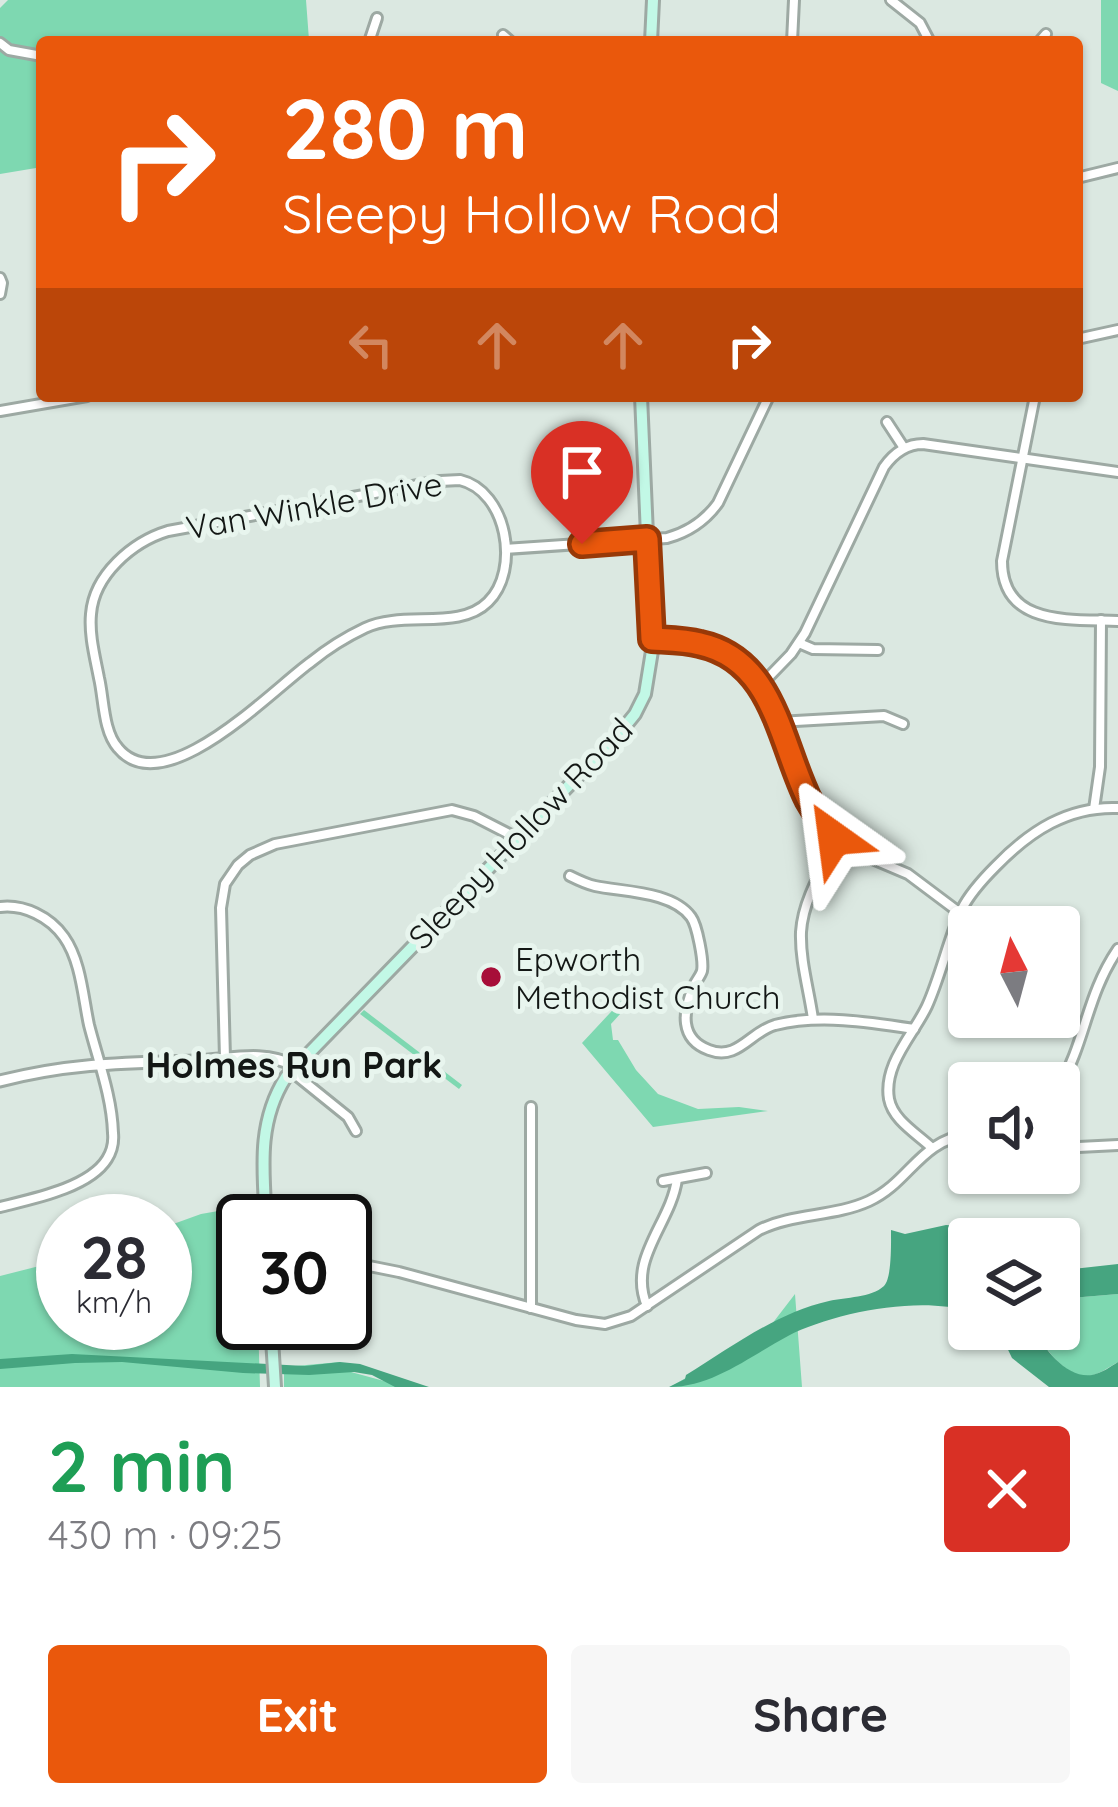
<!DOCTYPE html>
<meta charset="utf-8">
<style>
body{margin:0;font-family:Quicksand,sans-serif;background:#f7f7f7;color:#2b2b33;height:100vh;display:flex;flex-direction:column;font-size:45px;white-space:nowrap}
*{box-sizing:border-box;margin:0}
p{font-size:39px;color:#7c7c81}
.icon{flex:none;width:66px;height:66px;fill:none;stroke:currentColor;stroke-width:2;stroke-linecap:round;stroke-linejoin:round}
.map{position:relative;height:1387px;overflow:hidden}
.details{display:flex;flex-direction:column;background:#fff;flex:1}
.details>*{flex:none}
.hud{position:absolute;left:36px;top:36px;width:1047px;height:366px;border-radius:12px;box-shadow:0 3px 9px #0004;background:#ea580c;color:#fff;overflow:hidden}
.needle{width:78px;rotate:354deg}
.controls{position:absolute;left:948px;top:906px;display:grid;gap:24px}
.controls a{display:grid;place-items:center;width:132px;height:132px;border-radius:12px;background:#fff;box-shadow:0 3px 9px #0004;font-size:60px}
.speed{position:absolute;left:36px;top:1194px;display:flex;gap:24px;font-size:60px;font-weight:700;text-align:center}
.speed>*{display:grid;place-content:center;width:156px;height:156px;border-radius:50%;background:#fff;box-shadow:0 3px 9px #0004;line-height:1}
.speed small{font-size:30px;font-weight:400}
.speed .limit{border:6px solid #111;border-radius:18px;background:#fff;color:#111}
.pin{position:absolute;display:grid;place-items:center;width:102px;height:102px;color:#fff;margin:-123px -51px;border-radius:50% 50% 50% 0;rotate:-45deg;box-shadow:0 0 12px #0007}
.pin .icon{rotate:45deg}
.me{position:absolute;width:132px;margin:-66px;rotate:329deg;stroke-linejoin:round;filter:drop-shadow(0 0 9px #0008)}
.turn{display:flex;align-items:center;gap:42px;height:252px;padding:0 48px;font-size:54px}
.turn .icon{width:156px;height:156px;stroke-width:2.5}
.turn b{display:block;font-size:84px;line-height:102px}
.lanes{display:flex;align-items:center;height:114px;padding:0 48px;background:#0003;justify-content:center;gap:60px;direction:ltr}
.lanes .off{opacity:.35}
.round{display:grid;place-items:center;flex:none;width:126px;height:126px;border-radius:12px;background:#f7f7f7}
.overview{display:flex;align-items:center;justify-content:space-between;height:204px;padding:0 48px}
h1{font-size:72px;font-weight:800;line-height:90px;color:#1e9e55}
.action{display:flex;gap:24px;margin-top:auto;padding:24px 48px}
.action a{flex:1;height:138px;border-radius:12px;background:#ea580c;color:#fff;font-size:48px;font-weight:800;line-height:138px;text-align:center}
.action a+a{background:#f7f7f7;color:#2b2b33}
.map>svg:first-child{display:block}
</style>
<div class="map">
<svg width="1118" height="1387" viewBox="0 0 1118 1387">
<rect width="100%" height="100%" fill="#dbe8e1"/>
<g fill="#7ed8b1">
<polygon points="8,0 306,0 309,40 313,42 42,42 42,167 0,174 0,8"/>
<polygon points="1101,0 1118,0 1118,91 1101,83"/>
<polygon points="623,999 631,1002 611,1024 613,1040 618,1040 636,1070 658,1094 698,1109 739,1107 768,1111 653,1127 582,1043"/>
<polygon points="364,1010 462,1085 459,1089 360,1014"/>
<polygon points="253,1205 254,1221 243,1221 243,1323 258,1323 260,1387 0,1387 0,1276 63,1260 63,1323 165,1323 165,1227 201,1214"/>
<polygon points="795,1294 802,1387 670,1387 765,1333"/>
<path d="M1118,1294v68c-9,5 -18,12 -29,14 -23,2 -46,-29 -54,-47h24v-30z"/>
<polygon points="340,1362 340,1369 406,1387 284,1387 284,1367"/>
</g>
<g fill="#46a580">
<path d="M946,1225l25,2 28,12h-30v73c-47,-17 -137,1 -181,24 -38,20 -75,51 -119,51l16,-8 1,-4c46,-28 90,-62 143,-74 17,-4 42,-3 55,-15 8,-8 7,-44 7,-56l14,4z"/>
<polygon points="1118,1264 1118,1294 1059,1299 1059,1266 1073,1269"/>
<path d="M998,1329h37c8,20 33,50 57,46 10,-2 18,-8 26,-13v25h-69l-37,-29z"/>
<polygon points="72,1354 305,1366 340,1362 360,1364 429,1387 395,1387 372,1375 354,1372 309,1375 243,1373 122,1362 75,1363 0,1369 0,1359"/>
</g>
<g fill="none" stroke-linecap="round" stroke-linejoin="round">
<g stroke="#9da9a3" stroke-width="14">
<g id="minor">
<polyline points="891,0 920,23 930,42"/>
<polyline points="503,35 511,42"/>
<polyline points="369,42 377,18"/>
<polyline points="792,42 794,0"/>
<polyline points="1039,42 1046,34"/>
<polyline points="0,43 9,50 42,56"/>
<polyline points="1077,178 1118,168"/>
<polyline points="0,278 2,283 0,294"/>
<polyline points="1077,339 1118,330"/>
<path d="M1035,396l-33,165c0,66 69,58 116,60"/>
<polyline points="0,411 87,396"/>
<polyline points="887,422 904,448"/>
<path d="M460,480c47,11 61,90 28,122 -29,29 -85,8 -123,26 -19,9 -38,21 -54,34 -38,27 -147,142 -193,86 -15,-17 -14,-49 -19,-70 -4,-21 -10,-43 -8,-64 3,-39 41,-72 77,-83l272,-50z"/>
<path d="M506,549l161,-11c22,-6 38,-17 51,-35l51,-107"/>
<path d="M653,639c53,4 88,11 116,61l39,99 26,39 15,11 59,25 52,39"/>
<polyline points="799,643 813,649 878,650"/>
<path d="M761,685l30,-31 14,-21 79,-166c10,-14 22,-23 39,-23l195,28"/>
<polyline points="778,722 884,716 903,724"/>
<polyline points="1094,809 1100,767 1101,620"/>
<path d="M570,876c8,4 16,8 25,10 28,6 77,5 96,31 6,8 13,44 11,54 -2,6 -7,11 -9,17 -10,23 -14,51 16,62 29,11 41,-18 66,-25 44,-11 94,-3 139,4"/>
<path d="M0,907c24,-3 50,10 64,30 17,24 19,60 25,88 9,35 23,72 24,108 1,10 -1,18 -6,26 -18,29 -75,40 -107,48"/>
<path d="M813,1019c-4,-29 -13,-58 -12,-87 2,-33 22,-63 36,-91"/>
<polyline points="225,1058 221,908 225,884 238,865 250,855 275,844 452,810 474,816 517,838"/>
<polyline points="291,1071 348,1117 356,1131"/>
<path d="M1059,1087c27,-46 27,-91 59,-138"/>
<path d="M931,1147c-15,-14 -38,-27 -42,-48 -6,-35 25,-65 38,-93 14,-31 21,-66 35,-97 8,-16 22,-31 34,-43 34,-35 72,-60 122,-58"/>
<polyline points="1059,1148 1118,1145"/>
<polyline points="663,1181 706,1173"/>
<path d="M345,1264l24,2 30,6 177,48 29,4 26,-8 128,-86c34,-17 75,-13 110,-29 41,-19 50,-60 100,-67"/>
<path d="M647,1306c-20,-48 24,-82 30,-127"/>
<polyline points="531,1308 531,1107"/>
</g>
</g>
<g stroke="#9da9a3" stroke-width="15">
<path id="tertiary" d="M0,1081c70,-18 123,-18 195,-20 34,-1 67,-12 100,5"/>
</g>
<g stroke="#9da9a3" stroke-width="16">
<g id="secondary">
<polyline points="651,42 653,0"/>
<path d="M266,1221c-3,-51 -9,-99 20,-144l332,-342 17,-21 10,-20 7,-43 -11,-255"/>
<polyline points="271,1323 275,1387"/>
</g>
</g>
<use href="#minor" stroke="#fff" stroke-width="8"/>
<use href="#tertiary" stroke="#fff" stroke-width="9"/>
<use href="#secondary" stroke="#c2f8e6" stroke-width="10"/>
</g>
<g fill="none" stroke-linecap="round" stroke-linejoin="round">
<g stroke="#983908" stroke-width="30">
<path id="route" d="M582,544l65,-5 5,100c16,1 33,1 48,5 74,16 80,98 108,155 8,14 16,27 26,39"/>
</g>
<use href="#route" stroke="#ea580c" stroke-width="21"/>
</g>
<circle fill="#a70e39" stroke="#e8f5ee" stroke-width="4.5" cx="491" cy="977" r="12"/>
<g text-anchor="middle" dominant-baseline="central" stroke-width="10" stroke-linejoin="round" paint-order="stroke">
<g font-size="33" fill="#131715" stroke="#e8f5ee">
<text transform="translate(314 505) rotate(-10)">Van Winkle Drive</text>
<text transform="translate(520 833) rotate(-46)">Sleepy Hollow Road</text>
</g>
<g font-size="33" fill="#131715" stroke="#e8f5ee" text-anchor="start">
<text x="515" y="958">Epworth<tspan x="515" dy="38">Methodist Church</tspan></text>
</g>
<g font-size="36" font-weight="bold" fill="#131715" stroke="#e8f5ee">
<text x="294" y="1064">Holmes Run Park</text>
</g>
</g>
</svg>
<div class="controls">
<a><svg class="needle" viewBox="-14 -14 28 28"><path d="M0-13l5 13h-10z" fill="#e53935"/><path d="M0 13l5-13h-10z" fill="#7c7c81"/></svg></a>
<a><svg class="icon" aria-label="sound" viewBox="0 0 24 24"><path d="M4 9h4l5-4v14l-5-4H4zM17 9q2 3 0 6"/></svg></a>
<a><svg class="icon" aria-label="layers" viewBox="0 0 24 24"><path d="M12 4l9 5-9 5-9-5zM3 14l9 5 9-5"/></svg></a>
</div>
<div class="speed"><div>28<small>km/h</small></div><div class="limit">30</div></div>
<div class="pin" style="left:582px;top:544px;background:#d93025"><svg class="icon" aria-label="arrive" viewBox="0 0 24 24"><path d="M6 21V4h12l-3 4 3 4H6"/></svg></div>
<svg class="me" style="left:834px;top:838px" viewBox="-20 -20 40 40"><path d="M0-17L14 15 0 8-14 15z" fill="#ea580c" stroke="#fff" stroke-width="4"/></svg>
<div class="hud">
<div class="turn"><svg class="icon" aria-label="right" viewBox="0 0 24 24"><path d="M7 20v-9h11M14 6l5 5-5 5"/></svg><div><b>280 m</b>Sleepy Hollow Road</div></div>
<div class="lanes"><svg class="icon off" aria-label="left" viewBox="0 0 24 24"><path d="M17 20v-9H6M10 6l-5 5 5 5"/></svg><svg class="icon off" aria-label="ahead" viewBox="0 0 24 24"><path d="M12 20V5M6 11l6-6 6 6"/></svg><svg class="icon off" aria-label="ahead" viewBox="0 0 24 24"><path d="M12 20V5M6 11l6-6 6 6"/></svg><svg class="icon" aria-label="right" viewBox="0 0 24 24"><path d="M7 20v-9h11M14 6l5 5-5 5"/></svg></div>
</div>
</div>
<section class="details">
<div class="overview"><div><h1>2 min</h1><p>430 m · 09:25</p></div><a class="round" style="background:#d93025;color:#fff"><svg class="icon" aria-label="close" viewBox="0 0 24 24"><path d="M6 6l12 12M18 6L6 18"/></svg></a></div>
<div class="action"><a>Exit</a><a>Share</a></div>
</section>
